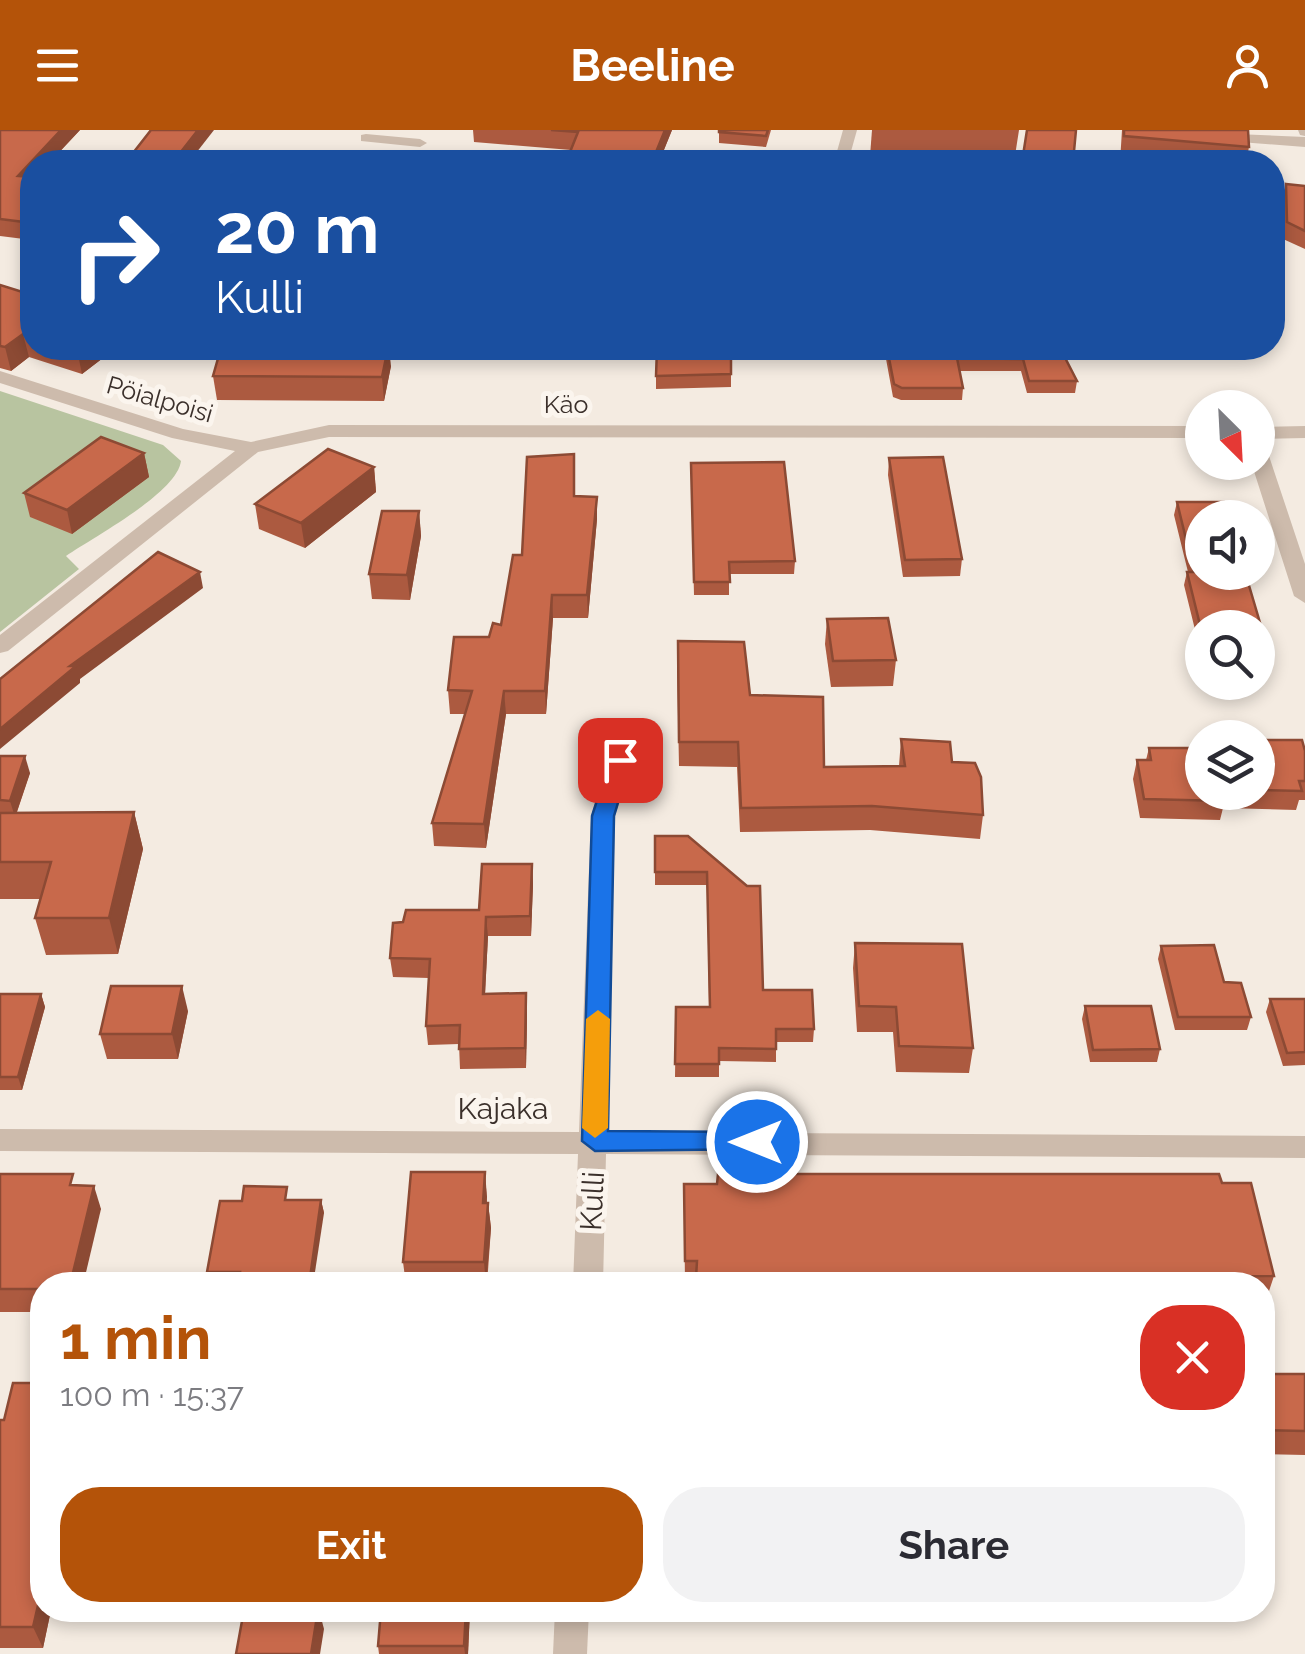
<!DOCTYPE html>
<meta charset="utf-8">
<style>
body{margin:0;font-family:Raleway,sans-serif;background:#f2f2f3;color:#2b2b33;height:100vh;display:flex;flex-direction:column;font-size:38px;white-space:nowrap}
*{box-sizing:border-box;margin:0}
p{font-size:32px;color:#7c7c81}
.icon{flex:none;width:55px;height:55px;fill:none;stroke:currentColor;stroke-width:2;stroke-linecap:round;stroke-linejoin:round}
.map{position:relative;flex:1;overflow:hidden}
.side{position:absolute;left:30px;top:1142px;width:1245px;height:350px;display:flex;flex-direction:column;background:#fff;border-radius:40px;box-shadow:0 5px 15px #0003}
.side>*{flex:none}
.banner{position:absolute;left:20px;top:20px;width:1265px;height:210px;border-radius:40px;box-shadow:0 5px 15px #0003;background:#1a4fa0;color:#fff;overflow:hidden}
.needle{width:65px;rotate:156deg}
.fabs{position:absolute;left:1185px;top:260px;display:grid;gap:20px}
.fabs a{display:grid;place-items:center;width:90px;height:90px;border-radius:50%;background:#fff;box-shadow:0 5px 15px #0003;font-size:50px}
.pin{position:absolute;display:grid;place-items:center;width:85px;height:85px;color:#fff;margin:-42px;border-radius:20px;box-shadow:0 5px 15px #0006}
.me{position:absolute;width:110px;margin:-55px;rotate:270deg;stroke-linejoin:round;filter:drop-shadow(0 0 8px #0008)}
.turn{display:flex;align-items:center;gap:35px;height:210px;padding:0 30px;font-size:45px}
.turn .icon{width:130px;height:130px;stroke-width:2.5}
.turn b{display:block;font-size:70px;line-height:85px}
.round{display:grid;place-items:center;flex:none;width:105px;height:105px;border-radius:40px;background:#f2f2f3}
.summary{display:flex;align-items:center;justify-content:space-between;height:170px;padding:0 30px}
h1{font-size:60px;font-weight:700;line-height:75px;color:#b45309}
.button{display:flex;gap:20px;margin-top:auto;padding:20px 30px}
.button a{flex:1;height:115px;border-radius:40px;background:#b45309;color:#fff;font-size:40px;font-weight:700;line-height:115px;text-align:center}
.button a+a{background:#f2f2f3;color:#2b2b33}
header{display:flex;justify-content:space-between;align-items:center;height:130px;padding:0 30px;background:#b45309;color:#fff;font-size:45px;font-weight:700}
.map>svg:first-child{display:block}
</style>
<header><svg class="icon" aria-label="menu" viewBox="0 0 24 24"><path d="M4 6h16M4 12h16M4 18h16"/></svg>Beeline<svg class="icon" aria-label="person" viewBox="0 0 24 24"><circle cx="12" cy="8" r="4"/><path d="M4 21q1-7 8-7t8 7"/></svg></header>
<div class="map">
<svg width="1305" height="1524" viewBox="0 0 1305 1524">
<rect width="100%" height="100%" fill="#f4ebe1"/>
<path fill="#b8c4a0" d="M0,261l163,54 18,16c-4,32 -89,77 -115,95l13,13 -79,63z"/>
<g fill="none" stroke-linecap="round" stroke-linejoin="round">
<g fill="#cdbbac" fill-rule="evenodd">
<polygon points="843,0 857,0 848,32 834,32"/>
<polygon points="1298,0 1305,0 1305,6 1300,5"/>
<polygon points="366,4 420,9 427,13 420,17 361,11 361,5"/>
</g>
<g fill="#cdbbac" fill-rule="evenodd">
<polygon points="1141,0 1305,7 1305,17 1149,5"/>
<polygon points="0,241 183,299 251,312 329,295 1202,296 1202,308 329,307 258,322 8,521 0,523 0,505 235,321 172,308 0,253"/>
<polygon points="1305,296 1305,308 1258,309 1258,297"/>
<polygon points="1258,317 1268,323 1305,434 1305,473 1294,466 1251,332 1258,332"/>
<polygon points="620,622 632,630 615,686 607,1002 1305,1006 1305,1028 606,1024 603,1155 573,1155 578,1024 0,1021 0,999 579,1002 591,686 608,630"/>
<polygon points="555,1480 589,1480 587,1524 553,1524"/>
</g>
</g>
<g fill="#ac5a40">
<polygon points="0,0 80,0 50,32 32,32 32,110 0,106"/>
<polygon points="473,0 672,0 659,32 566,32 571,20 474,12"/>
<polygon points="719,0 771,0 766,17 719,13"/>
<polygon points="872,0 1019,0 1014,32 945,32 870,26"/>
<polygon points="1122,0 1248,0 1249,17 1246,32 1120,32"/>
<polygon points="1286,54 1305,56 1305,119 1283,109 1282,71"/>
<polygon points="0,155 32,165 32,218 116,218 82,244 29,227 11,241 0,238"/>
<polygon points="442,218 495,218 494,221 442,220"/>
<polygon points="731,218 731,257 656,259 656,246"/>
<polygon points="884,218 1060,218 1077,251 1075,263 1027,263 1021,241 960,241 963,258 962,270 901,270 893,267"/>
<polygon points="391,236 384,271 217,270 213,246"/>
<polygon points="144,323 149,347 72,404 30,387 24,363"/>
<polygon points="889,328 962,429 960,446 903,447 888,345"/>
<polygon points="691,333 795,431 794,444 729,444 729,465 694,465"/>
<polygon points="374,337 376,362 305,418 259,399 255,374"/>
<polygon points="597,367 597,389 588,488 553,488 546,584 506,584 486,718 434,716 432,693 465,584 450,584 448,560 489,507 501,495 522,425"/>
<polygon points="1177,372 1224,372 1229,388 1202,388 1202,442 1245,442 1271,530 1267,543 1258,543 1258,498 1202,498 1202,528 1184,455 1187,442 1188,442 1174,385"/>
<polygon points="419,381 421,406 410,470 372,469 369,444"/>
<polygon points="827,489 896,530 893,556 831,557 825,514"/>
<polygon points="677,536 750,565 824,637 899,636 901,609 952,632 983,685 980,709 870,700 740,702 737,637 679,636"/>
<polygon points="1258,610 1305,621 1305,670 1299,670 1296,680 1223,678 1220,690 1140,688 1133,649 1137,630 1146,630 1149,618 1202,662 1258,662"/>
<polygon points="0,626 30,643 17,682 134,682 143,719 118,824 46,825 35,788 40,769 0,769"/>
<polygon points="655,706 747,756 763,860 814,899 813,912 776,912 776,932 719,931 719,947 675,947 676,877 709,877 707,755 655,755"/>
<polygon points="532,734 533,754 531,806 488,806 485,864 527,883 526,938 460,939 459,914 428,915 426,896 429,848 393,847 390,828 479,780"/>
<polygon points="855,813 973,918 969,943 896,942 893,902 857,902 853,838"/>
<polygon points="1161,816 1224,852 1251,887 1247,900 1175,900 1158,829"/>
<polygon points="0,864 41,864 45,877 22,960 0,960"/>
<polygon points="1270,869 1305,869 1305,935 1283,936 1266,882"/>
<polygon points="1085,876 1160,919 1157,932 1090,932 1082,889"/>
<polygon points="188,881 178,929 107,929 100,904"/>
<polygon points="485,1042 487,1073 488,1073 491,1098 487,1155 406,1155 403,1132"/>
<polygon points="0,1044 76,1055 101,1079 42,1155 42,1182 0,1182"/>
<polygon points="1222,1053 1274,1146 1266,1170 1262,1170 1262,1155 685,1155 684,1054"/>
<polygon points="290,1070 321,1070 324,1083 237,1155 210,1154 207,1142"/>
<polygon points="1262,1244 1305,1244 1305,1325 1262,1324"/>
<polygon points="0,1290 42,1480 51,1480 43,1518 0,1518"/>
<polygon points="381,1480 470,1480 468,1524 379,1524 378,1516"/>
<polygon points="970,1480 1020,1480 1018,1490 971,1491"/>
</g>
<g fill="#8c4a34">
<polygon points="61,0 80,0 50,32 32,32 32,52 18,46"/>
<polygon points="198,0 214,0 189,32 173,32"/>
<polygon points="665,0 672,0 659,32 652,32"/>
<polygon points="23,204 29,227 11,241 5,217"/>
<polygon points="80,218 116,218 82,244 77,220"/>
<polygon points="388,218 389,218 391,236 384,271 382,247"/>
<polygon points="144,323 149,347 72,404 67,380"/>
<polygon points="374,337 376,362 305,418 301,393"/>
<polygon points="597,367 597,389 588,488 587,465"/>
<polygon points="419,381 421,406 410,470 407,445"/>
<polygon points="200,442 203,458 80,549 80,553 0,619 0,599 70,536"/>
<polygon points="552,465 553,488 546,584 545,561"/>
<polygon points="504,561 506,584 486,718 484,694"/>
<polygon points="25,626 30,643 15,687 10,671"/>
<polygon points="134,682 143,719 118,824 109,788"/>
<polygon points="532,734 533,754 531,806 530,786"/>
<polygon points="486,787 488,806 484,884 483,864"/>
<polygon points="182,856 188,881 178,929 172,904"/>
<polygon points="526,863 527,883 526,938 525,918"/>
<polygon points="41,864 45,877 22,960 18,947"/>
<polygon points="485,1042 487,1067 485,1098 483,1073"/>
<polygon points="94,1056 101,1079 83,1155 70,1155"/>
<polygon points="321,1070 324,1083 313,1155 309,1155"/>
<polygon points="488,1073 491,1098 486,1155 484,1132"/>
<polygon points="42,1458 42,1480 51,1480 43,1518 33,1497"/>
<polygon points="318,1480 319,1480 324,1499 320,1524 311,1524"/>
<polygon points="466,1480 470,1480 468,1524 465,1524 464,1516"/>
</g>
<g fill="#c8694b" stroke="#8c4a34" stroke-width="2.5">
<polygon points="0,0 61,0 18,46 32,47 32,93 0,89"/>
<polygon points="151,0 198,0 173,32 126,32"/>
<polygon points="551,0 665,0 652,32 566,32 578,2"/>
<polygon points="719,0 768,0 766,6 719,2"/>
<polygon points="1027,0 1076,0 1073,32 1022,32"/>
<polygon points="1124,0 1248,0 1249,17 1124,6"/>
<polygon points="1286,54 1305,56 1305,101 1287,92"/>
<polygon points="0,155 32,165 32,206 23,204 5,217 0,216"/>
<polygon points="221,218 388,218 382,247 213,246"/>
<polygon points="657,218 731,218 731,244 656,246"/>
<polygon points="887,218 1060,218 1077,251 1029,251 1023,229 957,228 963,258 902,258 894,254"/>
<polygon points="101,307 144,323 67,380 24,363"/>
<polygon points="328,319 374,337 301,393 255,374"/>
<polygon points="574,324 574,366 597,367 587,465 552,465 545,561 504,561 484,694 432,693 472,561 448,560 454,507 489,507 493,493 501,495 513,425 522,425 527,327"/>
<polygon points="943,327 962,429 905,430 889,328"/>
<polygon points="784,332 795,431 729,432 730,452 694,452 691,333"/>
<polygon points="1177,372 1224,372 1229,388 1202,388 1202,442 1245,442 1271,530 1258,530 1258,498 1202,498 1202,503 1187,442 1194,442"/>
<polygon points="382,381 419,381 407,445 369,444"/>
<polygon points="158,422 200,442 70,536 76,536 0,599 0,549"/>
<polygon points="888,488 896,530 833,531 827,489"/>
<polygon points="678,511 744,512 750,565 823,567 824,637 905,636 901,609 950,612 952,632 975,633 981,647 983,685 872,676 741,678 738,612 679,612"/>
<polygon points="1258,610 1302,610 1305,621 1305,651 1299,651 1302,661 1258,660"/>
<polygon points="1149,618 1202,618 1202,662 1223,662 1225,671 1144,669 1137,630 1151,630"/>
<polygon points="0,626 25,626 10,671 0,670"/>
<polygon points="134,682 109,788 35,788 51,732 0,732 0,683"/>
<polygon points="655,706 688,706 747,756 760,756 763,860 812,860 814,899 776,899 776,919 719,918 719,934 675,934 676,877 710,877 707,742 655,742"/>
<polygon points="482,734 532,734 530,786 486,787 483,864 526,863 525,918 459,919 460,895 426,896 430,829 390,828 393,793 403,792 406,780 479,780"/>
<polygon points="855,813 962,814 973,918 899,916 896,877 859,876"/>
<polygon points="1214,815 1224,852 1241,853 1251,887 1178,887 1161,816"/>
<polygon points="111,856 182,856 172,904 100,904"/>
<polygon points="0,864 41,864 18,947 0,947"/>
<polygon points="1270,869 1305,869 1305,922 1287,923"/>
<polygon points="1085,876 1151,876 1160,919 1093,920"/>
<polygon points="411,1042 485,1042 483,1073 488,1073 484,1132 403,1132"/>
<polygon points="0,1044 73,1044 70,1055 94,1056 70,1155 42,1155 42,1159 0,1159"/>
<polygon points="718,1044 1219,1044 1222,1053 1251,1053 1274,1146 928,1147 928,1155 864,1155 864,1147 696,1148 697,1131 685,1131 684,1054 717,1054"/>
<polygon points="244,1056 287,1057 285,1070 321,1070 309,1155 237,1155 240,1142 207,1142 220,1071 242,1071"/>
<polygon points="1262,1244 1305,1244 1305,1301 1262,1300"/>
<polygon points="13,1253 42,1253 42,1458 33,1497 0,1497 0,1290 4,1290"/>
<polygon points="244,1480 318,1480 311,1524 236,1524"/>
<polygon points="381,1480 466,1480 464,1516 378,1516"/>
</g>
<polygon fill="#1a73e8" stroke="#114b97" stroke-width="2.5" points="620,623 631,630 614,686 608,1001 757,1002 766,1005 770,1012 766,1019 595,1021 582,1011 592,686 610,630"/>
<polygon fill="#f59e0b" points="598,880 610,889 608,998 595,1008 582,998 586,889"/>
<g text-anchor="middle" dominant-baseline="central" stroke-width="10" stroke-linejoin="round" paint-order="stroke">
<g font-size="25" fill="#3b302b" stroke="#fbf5ee">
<text transform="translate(160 269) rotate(16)">Pöialpoisi</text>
<text x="566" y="274">Käo</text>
</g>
<g font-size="30" fill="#3b302b" stroke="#fbf5ee">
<text x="503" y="978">Kajaka</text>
<text transform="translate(592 1071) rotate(-87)">Kulli</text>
</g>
</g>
</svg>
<div class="fabs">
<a><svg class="needle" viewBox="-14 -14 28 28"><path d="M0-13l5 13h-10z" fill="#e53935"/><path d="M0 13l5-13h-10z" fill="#7c7c81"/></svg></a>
<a><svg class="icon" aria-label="sound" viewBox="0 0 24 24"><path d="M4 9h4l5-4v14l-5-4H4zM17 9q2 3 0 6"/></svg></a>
<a><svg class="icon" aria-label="search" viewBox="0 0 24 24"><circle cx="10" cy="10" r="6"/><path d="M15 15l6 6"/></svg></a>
<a><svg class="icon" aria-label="layers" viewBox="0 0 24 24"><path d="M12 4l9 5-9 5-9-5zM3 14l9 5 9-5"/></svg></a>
</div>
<div class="pin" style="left:620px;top:630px;background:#d93025"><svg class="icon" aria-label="arrive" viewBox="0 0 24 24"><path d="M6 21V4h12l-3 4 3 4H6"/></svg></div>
<svg class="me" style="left:757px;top:1012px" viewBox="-20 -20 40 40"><circle r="17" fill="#1a73e8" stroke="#fff" stroke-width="3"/><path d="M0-11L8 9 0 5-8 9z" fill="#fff"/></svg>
<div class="banner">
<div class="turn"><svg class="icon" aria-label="right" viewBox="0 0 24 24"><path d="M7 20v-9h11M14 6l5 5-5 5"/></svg><div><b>20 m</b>Kulli</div></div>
</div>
<section class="side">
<div class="summary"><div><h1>1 min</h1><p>100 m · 15:37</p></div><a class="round" style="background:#d93025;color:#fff"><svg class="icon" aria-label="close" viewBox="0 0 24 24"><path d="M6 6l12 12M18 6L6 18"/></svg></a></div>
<div class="button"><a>Exit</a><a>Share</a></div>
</section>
</div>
